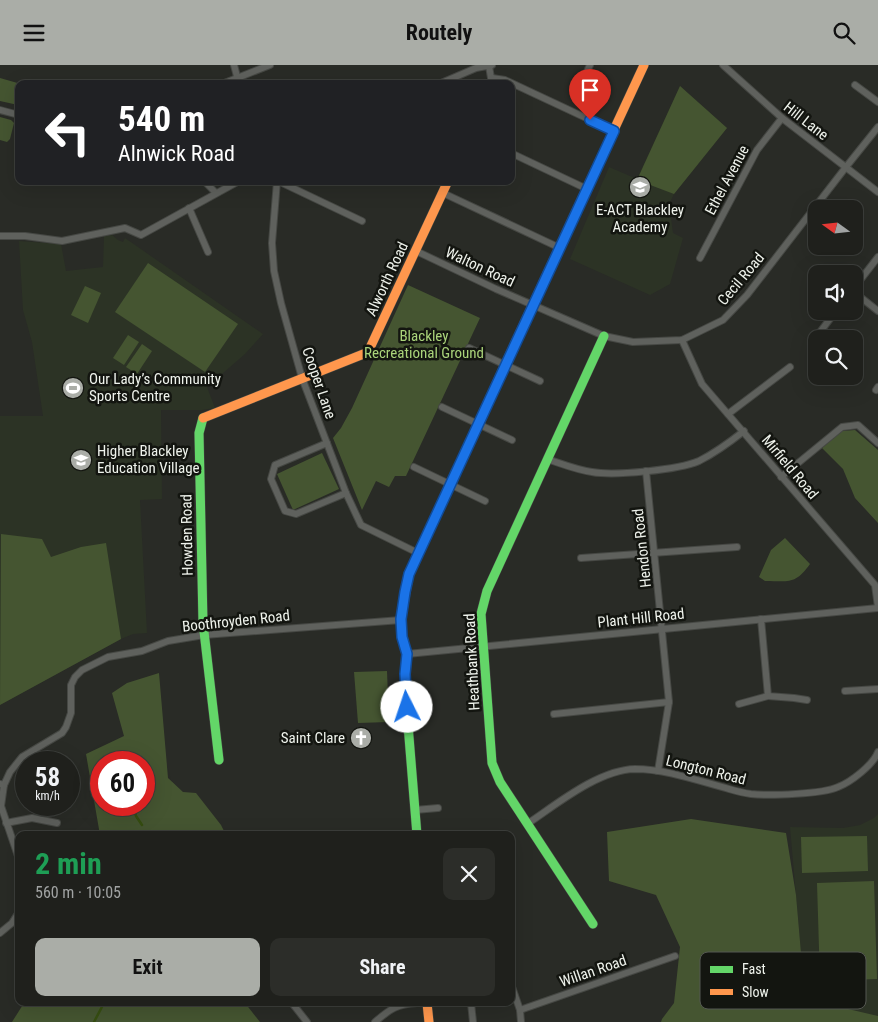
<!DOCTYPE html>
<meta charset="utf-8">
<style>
body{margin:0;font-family:"Roboto Condensed",sans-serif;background:#2c2d29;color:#f1f3f6;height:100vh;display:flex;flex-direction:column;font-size:19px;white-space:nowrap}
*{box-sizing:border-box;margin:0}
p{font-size:16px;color:#a1a3a3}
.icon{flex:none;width:28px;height:28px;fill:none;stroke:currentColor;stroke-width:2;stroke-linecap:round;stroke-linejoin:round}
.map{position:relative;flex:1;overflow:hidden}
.details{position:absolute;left:15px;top:766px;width:500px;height:175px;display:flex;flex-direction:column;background:#1f201c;border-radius:10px;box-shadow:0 5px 20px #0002,0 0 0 1px #3c3e3b}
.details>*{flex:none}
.guide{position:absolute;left:15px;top:15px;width:500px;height:105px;border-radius:10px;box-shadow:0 5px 20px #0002,0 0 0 1px #3c3e3b;background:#202124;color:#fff;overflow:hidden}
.needle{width:32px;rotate:285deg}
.controls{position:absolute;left:808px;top:135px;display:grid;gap:10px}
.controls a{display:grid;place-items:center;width:55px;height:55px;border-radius:10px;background:#1f201c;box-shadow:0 5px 20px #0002,0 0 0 1px #3c3e3b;font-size:25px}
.speed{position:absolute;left:15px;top:686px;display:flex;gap:10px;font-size:25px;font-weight:700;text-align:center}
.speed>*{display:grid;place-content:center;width:65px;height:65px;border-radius:50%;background:#1f201c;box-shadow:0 5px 20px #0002,0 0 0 1px #3c3e3b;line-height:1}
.speed small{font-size:12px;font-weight:400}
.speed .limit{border:8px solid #d22;background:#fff;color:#111}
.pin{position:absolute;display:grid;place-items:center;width:42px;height:42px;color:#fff;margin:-51px -21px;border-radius:50% 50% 50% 0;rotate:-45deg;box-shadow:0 0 5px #0007}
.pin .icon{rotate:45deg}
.me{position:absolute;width:55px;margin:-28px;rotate:356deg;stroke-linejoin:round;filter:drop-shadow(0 0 4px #0008)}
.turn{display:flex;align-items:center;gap:18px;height:105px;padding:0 20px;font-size:22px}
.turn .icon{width:65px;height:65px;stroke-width:2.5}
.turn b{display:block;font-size:35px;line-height:42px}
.round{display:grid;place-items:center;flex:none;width:52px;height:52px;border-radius:10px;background:#2c2d29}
.headline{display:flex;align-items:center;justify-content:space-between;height:85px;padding:0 20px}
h1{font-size:30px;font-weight:700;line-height:38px;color:#1e9e55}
.action{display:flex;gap:10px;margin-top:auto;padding:10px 20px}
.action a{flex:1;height:58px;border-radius:10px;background:#aaada7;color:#111;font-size:20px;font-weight:700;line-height:58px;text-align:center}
.action a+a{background:#2c2d29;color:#f1f3f6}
header{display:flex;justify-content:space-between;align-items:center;height:65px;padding:0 20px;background:#aaada7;color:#111;font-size:22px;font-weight:700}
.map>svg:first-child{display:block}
</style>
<header><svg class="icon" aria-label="menu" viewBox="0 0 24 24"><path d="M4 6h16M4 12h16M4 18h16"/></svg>Routely<svg class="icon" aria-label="search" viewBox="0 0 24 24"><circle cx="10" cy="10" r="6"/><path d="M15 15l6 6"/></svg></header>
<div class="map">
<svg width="878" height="957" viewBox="0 0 878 957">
<rect width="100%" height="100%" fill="#292b26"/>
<g fill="#2c3325">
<polygon points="680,21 727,63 674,129 669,139 673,168 683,173 670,219 650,230 570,194 609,102 637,114"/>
<polygon points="112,170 118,175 123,177 125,173 263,269 245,289 207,322 215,343 202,345 161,345 162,434 140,435 147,568 133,569 121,574 0,640 0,351 43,351 32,277 23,245 19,176 61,179 66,206 103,202 104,171"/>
<polygon points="878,749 878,957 805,934 790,762 843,763 860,760 874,753"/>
</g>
<g fill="#455531" fill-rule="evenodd">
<polygon points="0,13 21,19 19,19 18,40 0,36"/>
<polygon points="680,21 727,63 674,129 637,115"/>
<polygon points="0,52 11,55 14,58 10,74 7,77 0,75"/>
<polygon points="148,198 238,259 205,307 115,247"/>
<polygon points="408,220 480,253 406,411 395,411 389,422 376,416 362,445 333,373 341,363 352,343"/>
<polygon points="85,221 101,228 88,258 71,250"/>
<polygon points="128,270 139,277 124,300 113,293"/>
<polygon points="142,279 152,286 137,309 126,302"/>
<polygon points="855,365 878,385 878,458 855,433 843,404 822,383 842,366"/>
<polygon points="322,388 339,424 293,445 277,409"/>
<polygon points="1,469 42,474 51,492 81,482 106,478 121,574 0,640"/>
<path d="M785,473l25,26c-15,21 -21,17 -45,17l-6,-4 12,-27z"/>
<polygon points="387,606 389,657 358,658 354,607"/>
<path d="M159,608l9,105 15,14 13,1 25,32 5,10h-126l-14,-81 38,-18 -12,-43 15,-10zM101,698h43v42h-43z"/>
<polygon points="691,754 786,768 796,830 805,934 878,951 878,957 661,957 662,954 674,938 680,882 656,830 609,816 607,767"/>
<polygon points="867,771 868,806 802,808 801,772"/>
<polygon points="874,816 877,914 820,916 817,818"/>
<polygon points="24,938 245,938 260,957 12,957"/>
</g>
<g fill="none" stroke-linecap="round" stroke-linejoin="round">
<g stroke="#364e11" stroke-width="2.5">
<polyline points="133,740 136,751 142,760"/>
<polyline points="94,957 104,938"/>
</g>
<g stroke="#464844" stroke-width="8">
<g id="street">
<polyline points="234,0 239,19"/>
<polyline points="723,0 782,53 878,127"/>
<polyline points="489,1 492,19"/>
<polyline points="492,13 505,15 614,66"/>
<polyline points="584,13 590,0"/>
<polyline points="222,19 270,0"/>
<polyline points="439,19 476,3 492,0"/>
<polyline points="855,20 878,37"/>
<polyline points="0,45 19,50"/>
<polyline points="511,88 587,124"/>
<polyline points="204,116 216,128"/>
<polyline points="277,116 272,178 274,206 281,238 302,313 346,428 361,460 418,488"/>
<polyline points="278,116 362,156"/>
<polyline points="443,128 560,183"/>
<polyline points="189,143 208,187"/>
<polyline points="0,171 25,171 62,176 125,163 141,170 239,116"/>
<polyline points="416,186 496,224 604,271 633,277 682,275 723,255 747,230 846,102 878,62"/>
<polyline points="700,193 757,85 782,53"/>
<polyline points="854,223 878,192"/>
<polyline points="854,227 878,246"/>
<polyline points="682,275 702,319 875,520 878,542"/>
<polyline points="814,275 836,246"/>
<polyline points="469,283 540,316"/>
<polyline points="876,325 878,322"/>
<polyline points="442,342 512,375"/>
<polyline points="728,349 790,302"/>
<polyline points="327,378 275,400 271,414 285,446 296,449 346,428"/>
<path d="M547,394c15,5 30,11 45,13 22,4 86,-2 107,-11 16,-8 31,-19 45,-30"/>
<polyline points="414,402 485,436"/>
<polyline points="646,406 669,637 658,706"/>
<polyline points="781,412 842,362 858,360 878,378"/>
<polyline points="581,493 737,482"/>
<polyline points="761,554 768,631 794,633 807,635"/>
<polyline points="407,589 878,543"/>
<polyline points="845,626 878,624"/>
<polyline points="739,639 768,631"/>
<polyline points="554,649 669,637"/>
<polyline points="0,719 4,720 10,707 22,692 62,668 66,662 71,648 71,620 75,612 82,605 108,592 142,586 168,576 204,570 401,555"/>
<polyline points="4,720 1,741 19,794"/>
<polyline points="415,745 438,743"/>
<polyline points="6,758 32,753 57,758"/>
<path d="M527,759c30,-20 71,-54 108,-55 31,0 64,12 94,20 7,2 15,4 22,5 18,2 72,0 87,-7 13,-5 35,-22 40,-35"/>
<polyline points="0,868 12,858 19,847"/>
<polyline points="511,919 520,945 521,957"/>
<polyline points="292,938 307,957"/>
<polyline points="471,938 473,957"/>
<polyline points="520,945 675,891"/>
<path d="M375,957c15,-13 22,-18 42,-19"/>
</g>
</g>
<g stroke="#464844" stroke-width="10">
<g id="fast">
<polyline points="203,353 199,368 203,558 219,695"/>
<polyline points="417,770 405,623 407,589 402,572 401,555 409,509 516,276"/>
<polyline points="593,859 500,717 492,698 481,549 487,526 604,271"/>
</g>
</g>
<g stroke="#464844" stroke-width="10">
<g id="slow">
<polyline points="516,276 644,0"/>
<polyline points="203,353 366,288 369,285 448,116"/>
<polyline points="427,938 429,957"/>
</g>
</g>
<use href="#street" stroke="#5f615d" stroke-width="6"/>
<use href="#fast" stroke="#63d668" stroke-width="9"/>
<use href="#slow" stroke="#ff974d" stroke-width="9"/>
</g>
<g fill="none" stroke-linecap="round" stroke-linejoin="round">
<g stroke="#114b97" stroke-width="12">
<polyline id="route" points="407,642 405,609 407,589 402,572 401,554 405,527 409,509 614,66 590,55"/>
</g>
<use href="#route" stroke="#1a73e8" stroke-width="9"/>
</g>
<defs>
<g id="school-disc" transform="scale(1.125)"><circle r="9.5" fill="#aaada7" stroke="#131510"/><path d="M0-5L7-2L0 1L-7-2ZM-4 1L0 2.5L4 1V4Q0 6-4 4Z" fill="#fff"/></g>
<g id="stadium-disc" transform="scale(1.125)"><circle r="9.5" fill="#aaada7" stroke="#131510"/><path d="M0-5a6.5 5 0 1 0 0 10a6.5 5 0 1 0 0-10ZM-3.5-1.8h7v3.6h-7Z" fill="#fff"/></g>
<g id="church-disc" transform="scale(1.125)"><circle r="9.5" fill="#aaada7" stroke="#131510"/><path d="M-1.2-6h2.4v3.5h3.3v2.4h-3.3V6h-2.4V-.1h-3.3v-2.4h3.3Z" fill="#fff"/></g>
</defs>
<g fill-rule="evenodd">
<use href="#school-disc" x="640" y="122"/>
<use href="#stadium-disc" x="73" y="323"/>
<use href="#school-disc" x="81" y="395"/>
<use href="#church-disc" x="361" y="673"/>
</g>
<g text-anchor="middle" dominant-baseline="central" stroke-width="5" stroke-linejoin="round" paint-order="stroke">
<g font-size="15" fill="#eff3ec" stroke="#131510">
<text transform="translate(806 56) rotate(38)">Hill Lane</text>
<text transform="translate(727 115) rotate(-62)">Ethel Avenue</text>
<text transform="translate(480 202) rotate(25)">Walton Road</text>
<text transform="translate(387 214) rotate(-65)">Alworth Road</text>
<text transform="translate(741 214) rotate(-50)">Cecil Road</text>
<text transform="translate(319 318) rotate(71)">Cooper Lane</text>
<text transform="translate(790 402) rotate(50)">Mirfield Road</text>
<text transform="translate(187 470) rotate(-91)">Howden Road</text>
<text transform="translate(642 483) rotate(-96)">Hendon Road</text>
<text transform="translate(641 553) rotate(-6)">Plant Hill Road</text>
<text transform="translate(236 556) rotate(-6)">Boothroyden Road</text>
<text transform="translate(472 597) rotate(-93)">Heathbank Road</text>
<text transform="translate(706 705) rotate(14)">Longton Road</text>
<text transform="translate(593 906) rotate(-19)">Willan Road</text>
</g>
<g font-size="15" fill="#eff3ec" stroke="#131510" text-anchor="start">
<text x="640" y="145" text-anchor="middle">E-ACT Blackley<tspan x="640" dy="17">Academy</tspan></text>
<text x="89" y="314">Our Lady’s Community<tspan x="89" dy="17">Sports Centre</tspan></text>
<text x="97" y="386">Higher Blackley<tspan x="97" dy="17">Education Village</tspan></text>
<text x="345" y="673" text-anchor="end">Saint Clare</text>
</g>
<g font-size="15" fill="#aad47a" stroke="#131510">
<text x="424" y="271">Blackley<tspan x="424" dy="17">Recreational Ground</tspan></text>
</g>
</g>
<rect x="700" y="887" width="166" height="57" rx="8" fill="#131510" stroke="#555852" stroke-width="1"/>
<rect x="710" y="901" width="23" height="7" fill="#63d668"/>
<rect x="710" y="924" width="23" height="6" fill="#ff974d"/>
<g font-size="14" fill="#eff3ec">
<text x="742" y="909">Fast</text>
<text x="742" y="932">Slow</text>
</g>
</svg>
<div class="controls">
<a><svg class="needle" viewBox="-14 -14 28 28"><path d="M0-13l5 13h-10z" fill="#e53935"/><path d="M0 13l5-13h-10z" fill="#a1a3a3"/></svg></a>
<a><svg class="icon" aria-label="sound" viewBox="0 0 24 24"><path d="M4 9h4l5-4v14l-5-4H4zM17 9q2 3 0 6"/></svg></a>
<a><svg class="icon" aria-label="search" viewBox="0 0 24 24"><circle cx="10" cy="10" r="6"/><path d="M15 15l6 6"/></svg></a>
</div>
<div class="speed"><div>58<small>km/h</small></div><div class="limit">60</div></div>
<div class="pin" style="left:590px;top:55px;background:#d93025"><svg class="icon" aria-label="arrive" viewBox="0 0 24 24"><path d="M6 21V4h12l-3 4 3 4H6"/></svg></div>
<svg class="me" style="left:407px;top:642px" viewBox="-20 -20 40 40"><circle r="19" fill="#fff"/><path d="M0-13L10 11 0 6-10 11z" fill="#1a73e8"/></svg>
<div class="guide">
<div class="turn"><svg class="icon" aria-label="left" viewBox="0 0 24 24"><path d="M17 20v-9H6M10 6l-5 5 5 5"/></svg><div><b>540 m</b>Alnwick Road</div></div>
</div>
<section class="details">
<div class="headline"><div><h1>2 min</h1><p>560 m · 10:05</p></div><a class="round"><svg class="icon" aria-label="close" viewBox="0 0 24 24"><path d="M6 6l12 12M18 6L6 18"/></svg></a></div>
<div class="action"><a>Exit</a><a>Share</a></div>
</section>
</div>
